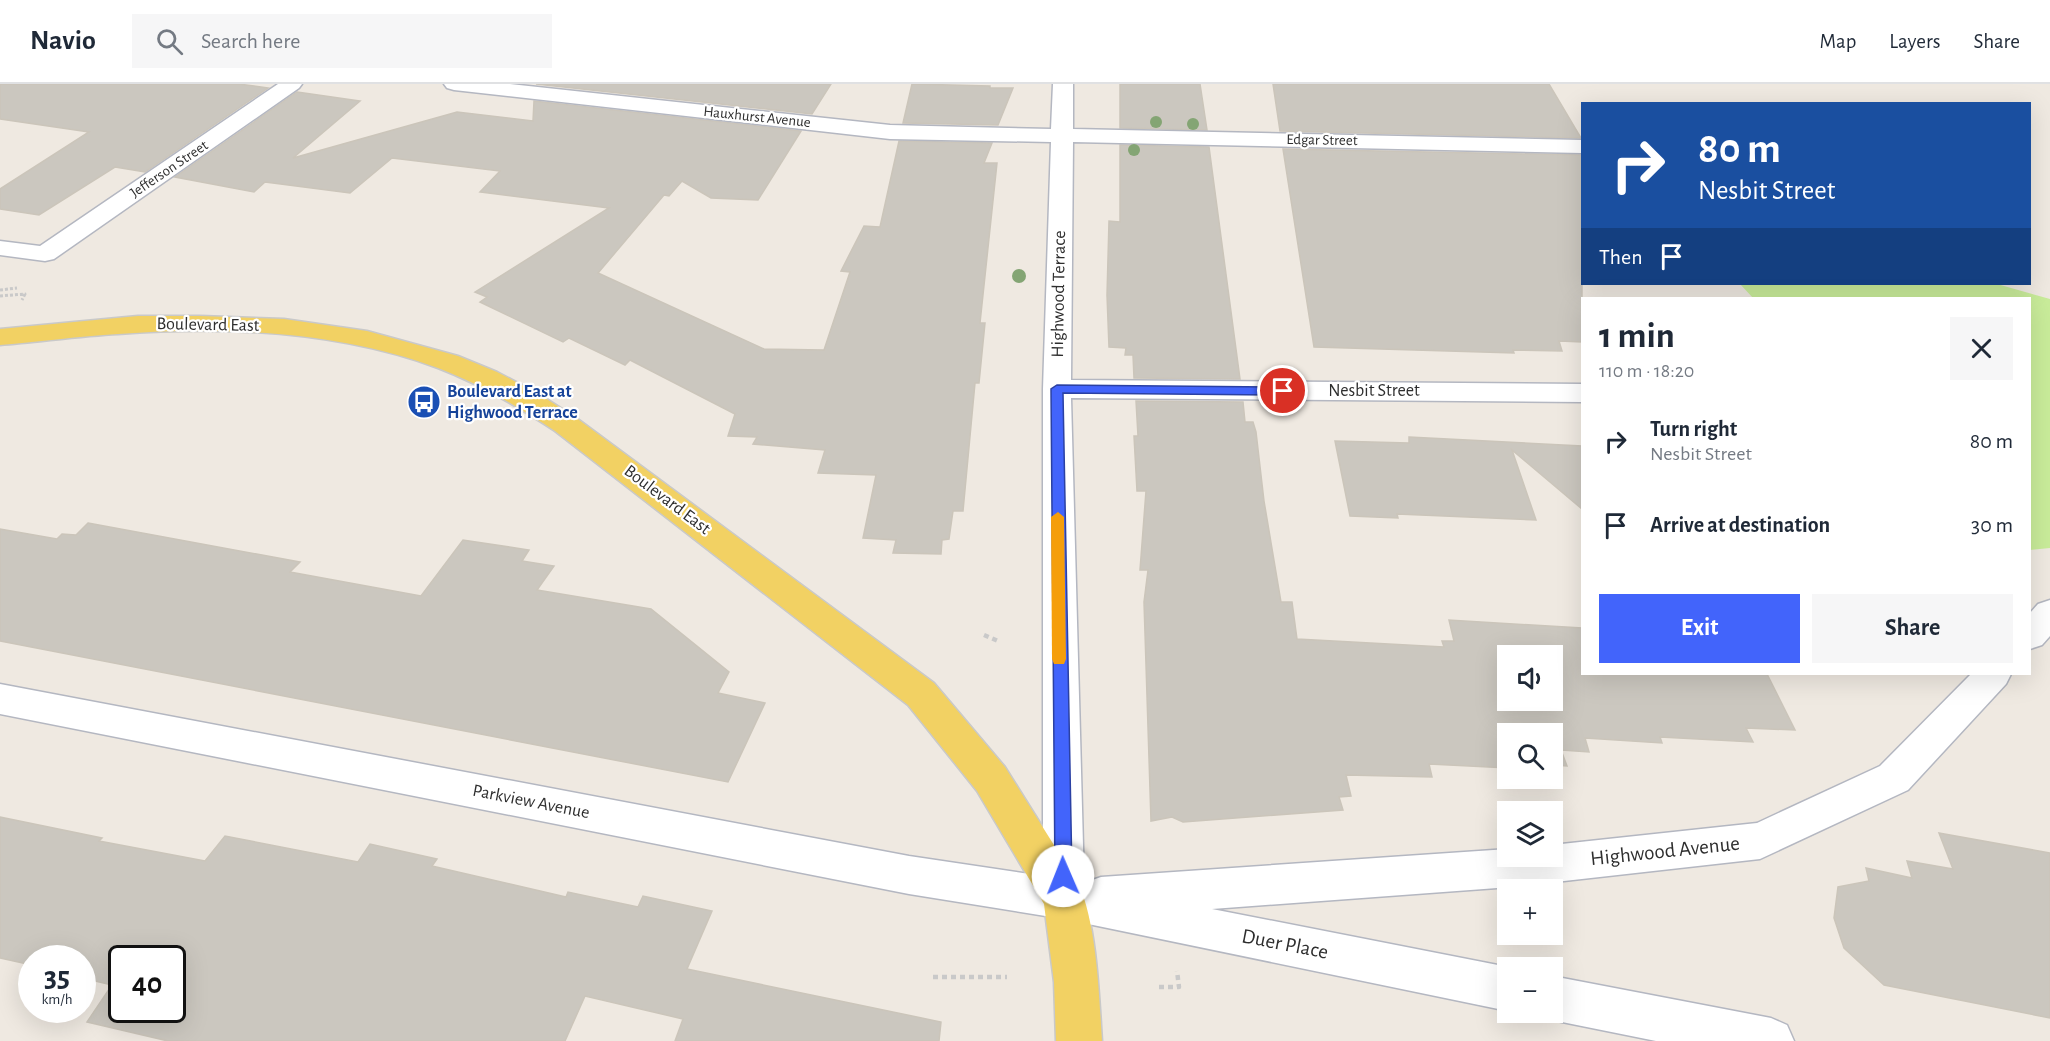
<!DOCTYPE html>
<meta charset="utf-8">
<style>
body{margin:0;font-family:"Alegreya Sans",sans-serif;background:#f6f6f7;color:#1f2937;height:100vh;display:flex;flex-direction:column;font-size:22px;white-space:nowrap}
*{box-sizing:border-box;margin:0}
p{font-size:20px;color:#747a83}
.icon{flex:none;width:33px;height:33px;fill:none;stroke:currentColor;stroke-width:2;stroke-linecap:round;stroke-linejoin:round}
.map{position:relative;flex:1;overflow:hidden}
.drawer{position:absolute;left:1581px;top:213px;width:450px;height:378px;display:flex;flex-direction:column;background:#fff;border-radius:0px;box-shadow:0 6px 24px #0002}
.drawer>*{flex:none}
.hud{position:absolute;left:1581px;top:18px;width:450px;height:183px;border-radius:0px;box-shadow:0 6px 24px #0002;background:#1a4fa0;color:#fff;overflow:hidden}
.controls{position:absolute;left:1497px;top:561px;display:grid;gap:12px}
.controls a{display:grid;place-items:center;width:66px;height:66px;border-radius:0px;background:#fff;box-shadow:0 6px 24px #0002;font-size:30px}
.speed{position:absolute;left:18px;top:861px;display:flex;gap:12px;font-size:30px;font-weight:700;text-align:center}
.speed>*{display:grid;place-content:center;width:78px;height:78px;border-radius:50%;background:#fff;box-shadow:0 6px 24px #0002;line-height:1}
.speed small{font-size:15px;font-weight:400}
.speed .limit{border:3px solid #111;border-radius:9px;background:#fff;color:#111}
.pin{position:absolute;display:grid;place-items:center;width:51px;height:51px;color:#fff;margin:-26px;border:3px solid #fff;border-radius:50%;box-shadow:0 2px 6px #0007}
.me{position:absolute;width:66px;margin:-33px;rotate:359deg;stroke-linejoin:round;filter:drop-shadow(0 0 4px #0008)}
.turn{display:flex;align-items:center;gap:21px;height:126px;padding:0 18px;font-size:27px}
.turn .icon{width:78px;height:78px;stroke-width:2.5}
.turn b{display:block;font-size:42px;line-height:51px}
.then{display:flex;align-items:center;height:57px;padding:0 18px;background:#0003;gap:12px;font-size:22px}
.round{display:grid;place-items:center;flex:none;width:63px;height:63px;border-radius:0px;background:#f6f6f7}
.summary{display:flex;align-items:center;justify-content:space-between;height:102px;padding:0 18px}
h1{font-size:36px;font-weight:700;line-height:45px}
.button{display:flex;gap:12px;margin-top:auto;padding:12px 18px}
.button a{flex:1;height:69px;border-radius:0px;background:#4264fb;color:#fff;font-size:24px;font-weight:700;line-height:69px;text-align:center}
.button a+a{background:#f6f6f7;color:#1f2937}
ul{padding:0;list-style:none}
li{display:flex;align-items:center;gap:18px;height:84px;padding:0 18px}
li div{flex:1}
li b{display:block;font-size:22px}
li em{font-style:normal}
header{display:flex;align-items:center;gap:36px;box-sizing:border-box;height:84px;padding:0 30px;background:#fff;border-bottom:2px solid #e0e1e3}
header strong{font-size:28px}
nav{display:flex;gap:33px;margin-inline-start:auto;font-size:21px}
.search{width:420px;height:54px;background:#f6f6f7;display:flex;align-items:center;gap:15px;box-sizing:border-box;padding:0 21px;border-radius:0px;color:#747a83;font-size:22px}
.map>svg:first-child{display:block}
</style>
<header>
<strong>Navio</strong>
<div class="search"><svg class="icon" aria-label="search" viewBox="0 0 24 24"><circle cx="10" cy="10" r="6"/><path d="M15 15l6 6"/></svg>Search here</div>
<nav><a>Map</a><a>Layers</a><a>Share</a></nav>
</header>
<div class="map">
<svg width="2050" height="957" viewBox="0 0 2050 957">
<rect width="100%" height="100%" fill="#efe9e1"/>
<polygon fill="#c9ec9a" points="1740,200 1997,200 2050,215 2050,464 2030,466 2030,214 1753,214"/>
<g fill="#cbc7bf" stroke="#cbc5ba" stroke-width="1.5" fill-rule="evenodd">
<polygon points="0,0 239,0 268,4 145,88 115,83 39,131 0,125 0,105 89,48 0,35"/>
<polygon points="536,0 831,0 812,30"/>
<polygon points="912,0 990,2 990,4 1013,4 998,41 903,39"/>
<polygon points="1120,0 1200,0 1207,46 1120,44"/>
<polygon points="1273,0 1549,0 1581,54 1280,47"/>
<polygon points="297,8 360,17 293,74 457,28 533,37 534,17 801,47 758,116 711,114 682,97 669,112 664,111 598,189 764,265 824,266 850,188 841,187 864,142 880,143 899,57 992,59 984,79 997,79 980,239 985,239 979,299 975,299 963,427 953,427 949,455 942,456 941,470 893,469 896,456 863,454 876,391 818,389 825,366 753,360 757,353 728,352 735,330 630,276 625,281 569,254 563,258 480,218 487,213 475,208 609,124 480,108 500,87 392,74 350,109 265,98 254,108 175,93"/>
<polygon points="1120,61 1209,63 1240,295 1134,294 1133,271 1125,271 1126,264 1109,263 1107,211 1109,137 1120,138"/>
<polygon points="1283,65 1582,71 1582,258 1559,257 1562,267 1513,266 1514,269 1314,263"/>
<path d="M1136,317l107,1 2,20h8l3,10 8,69 17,101h11l5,37 147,8 -2,-6h12l-5,-21 133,8v46h185l28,56 -49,-2 7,14 -93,-5 2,6 -77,-5 4,14 -28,-2 6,16 -15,-1v-31h-44v34l-79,-4 3,13 -86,-2 5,21 -12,1 4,13 -160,12 -11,-5 -21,4 -7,-219 4,-32h-8l6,-79h-9l-3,-55h4zM1508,572h44v44h-44z"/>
<polygon points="1409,353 1582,362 1582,425 1512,366 1536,436 1397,430 1398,434 1350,432 1335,357 1409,359"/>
<polygon points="88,439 300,478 290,488 421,512 463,456 529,466 522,477 554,482 537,506 651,525 729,588 718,609 765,619 728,698 0,557 0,445 57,455 62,450 76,451"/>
<path d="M0,733l102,21 -3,3 106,20 20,-25 133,26 12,-18 67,15 -5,7 134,31 2,-5 70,15 5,-11 69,15 -25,58 254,53 -2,19h-264l8,-22 -98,-23 -20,45h-397l-81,-19 25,-37 -30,-7v-20h-50v7l-32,-7zM122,874h50v52h-50z"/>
<polygon points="1939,749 2050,769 2050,934 1884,901 1844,864 1834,834 1838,803 1869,797 1866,784 1912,794 1907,777 1953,785"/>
</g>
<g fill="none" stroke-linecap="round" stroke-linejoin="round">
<g stroke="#b4b7c1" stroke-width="3">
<g id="minor">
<polygon points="278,0 302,0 299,4 54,175 45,177 0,171 0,157 40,162"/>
<polygon points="444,0 510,0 890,41 1051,45 1053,0 1073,0 1073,45 1582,56 1582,69 1073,58 1071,296 1582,300 1582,318 1071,314 1084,799 1101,793 1508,765 1508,772 1552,772 1552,761 1757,739 1880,682 1971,590 2011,590 2006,600 1908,706 1760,775 1511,803 1212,825 1508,883 1508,927 1064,835 909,810 0,630 0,600 909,772 1043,792 1043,305 1051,58 890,55 454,6 447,4"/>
<polygon points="2050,516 2050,552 2042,561 2030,565 2030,529 2038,520"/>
<polygon points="1552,892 1771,934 1787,941 1794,957 1656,957 1552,936 1536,928 1552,928"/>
</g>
</g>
<g stroke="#c9c9c9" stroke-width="3">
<path id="major" d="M138,232h62l84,3 83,12 91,25 39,16 40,21 38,24 359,266 71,84 74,118c18,41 20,111 23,156h-46l-2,-59 -10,-78 -67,-113 -69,-86 -353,-274c-38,-25 -75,-47 -117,-63 -99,-37 -215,-42 -320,-34 -39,2 -79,8 -118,11v-16z"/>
</g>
<g stroke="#c9c9c9" stroke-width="3" stroke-dasharray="3 2" stroke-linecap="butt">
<polyline points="0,206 17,204"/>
<polyline points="0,212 25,210 22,216"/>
</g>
<g stroke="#c9c9c9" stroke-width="4.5" stroke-dasharray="5 4" stroke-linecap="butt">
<polyline points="984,551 998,557"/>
<polyline points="933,893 1007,893"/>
<polyline points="1159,903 1179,903 1177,887"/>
</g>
<use href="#minor" fill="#fff" fill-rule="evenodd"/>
<use href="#major" fill="#f2d163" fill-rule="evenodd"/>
</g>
<g fill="#84a574">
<circle cx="1156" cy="38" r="6"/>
<circle cx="1193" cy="40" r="6"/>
<circle cx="1134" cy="66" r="6"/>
<circle cx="1019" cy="192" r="7"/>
</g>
<polygon fill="#4264fb" stroke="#2b41a3" stroke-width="1.5" points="1057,301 1283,303 1289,307 1283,311 1063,309 1072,792 1069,798 1063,800 1057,798 1055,792 1051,305"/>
<polygon fill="#f59e0b" points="1058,428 1064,433 1066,575 1064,580 1054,580 1052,575 1051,433"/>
<defs>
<g id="bus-disc" transform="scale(1.725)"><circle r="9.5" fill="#1a4fb4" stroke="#fff"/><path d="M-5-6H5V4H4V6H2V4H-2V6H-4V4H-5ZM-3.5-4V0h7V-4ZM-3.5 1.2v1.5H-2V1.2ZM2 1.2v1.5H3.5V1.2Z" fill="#fff"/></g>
</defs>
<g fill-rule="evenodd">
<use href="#bus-disc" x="424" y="318"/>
</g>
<g text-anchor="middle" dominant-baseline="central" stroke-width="4.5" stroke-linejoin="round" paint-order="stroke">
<g font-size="15" fill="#2e2e2e" stroke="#fff">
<text transform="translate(757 33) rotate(6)">Hauxhurst Avenue</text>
<text transform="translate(1322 56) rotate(1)">Edgar Street</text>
<text transform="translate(169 85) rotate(-34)">Jefferson Street</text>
</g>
<g font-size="18" fill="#2e2e2e" stroke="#fff">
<text transform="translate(1059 210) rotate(-89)">Highwood Terrace</text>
<text transform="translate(208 241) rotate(1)">Boulevard East</text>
<text x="1374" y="307">Nesbit Street</text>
<text transform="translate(667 416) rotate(37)">Boulevard East</text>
<text transform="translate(531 718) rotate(11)">Parkview Avenue</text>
</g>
<g font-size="18" font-weight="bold" fill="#164399" stroke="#fff" text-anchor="start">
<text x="447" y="308">Boulevard East at<tspan x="447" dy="21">Highwood Terrace</tspan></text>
</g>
<g font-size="21" fill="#2e2e2e" stroke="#fff">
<text transform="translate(1665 767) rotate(-6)">Highwood Avenue</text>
<text transform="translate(1285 860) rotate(11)">Duer Place</text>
</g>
</g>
</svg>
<div class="controls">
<a><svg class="icon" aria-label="sound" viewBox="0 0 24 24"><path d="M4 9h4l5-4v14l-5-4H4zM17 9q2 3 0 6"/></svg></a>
<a><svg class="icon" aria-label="search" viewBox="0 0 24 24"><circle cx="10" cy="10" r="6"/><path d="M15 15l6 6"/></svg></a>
<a><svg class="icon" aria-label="layers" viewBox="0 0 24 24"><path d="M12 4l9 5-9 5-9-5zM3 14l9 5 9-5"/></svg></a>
<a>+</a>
<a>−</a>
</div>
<div class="speed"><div>35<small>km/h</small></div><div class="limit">40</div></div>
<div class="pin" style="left:1283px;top:307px;background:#d93025"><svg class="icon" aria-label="arrive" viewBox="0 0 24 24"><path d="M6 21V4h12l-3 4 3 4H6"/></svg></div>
<svg class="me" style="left:1063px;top:792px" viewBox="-20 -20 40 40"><circle r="19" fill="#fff"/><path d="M0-13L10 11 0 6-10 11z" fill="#4264fb"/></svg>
<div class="hud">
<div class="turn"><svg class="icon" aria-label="right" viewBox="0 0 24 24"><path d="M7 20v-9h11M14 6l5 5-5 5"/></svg><div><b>80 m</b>Nesbit Street</div></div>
<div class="then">Then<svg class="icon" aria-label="arrive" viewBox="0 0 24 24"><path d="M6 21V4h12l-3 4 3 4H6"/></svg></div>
</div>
<section class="drawer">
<div class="summary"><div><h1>1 min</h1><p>110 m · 18:20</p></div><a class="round"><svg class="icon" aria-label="close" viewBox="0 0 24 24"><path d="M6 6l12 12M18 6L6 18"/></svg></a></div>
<ul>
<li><svg class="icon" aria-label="right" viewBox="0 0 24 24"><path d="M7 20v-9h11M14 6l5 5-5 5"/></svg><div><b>Turn right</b><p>Nesbit Street</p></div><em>80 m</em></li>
<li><svg class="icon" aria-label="arrive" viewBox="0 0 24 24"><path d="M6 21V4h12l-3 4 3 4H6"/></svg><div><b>Arrive at destination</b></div><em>30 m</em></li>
</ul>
<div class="button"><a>Exit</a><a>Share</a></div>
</section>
</div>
